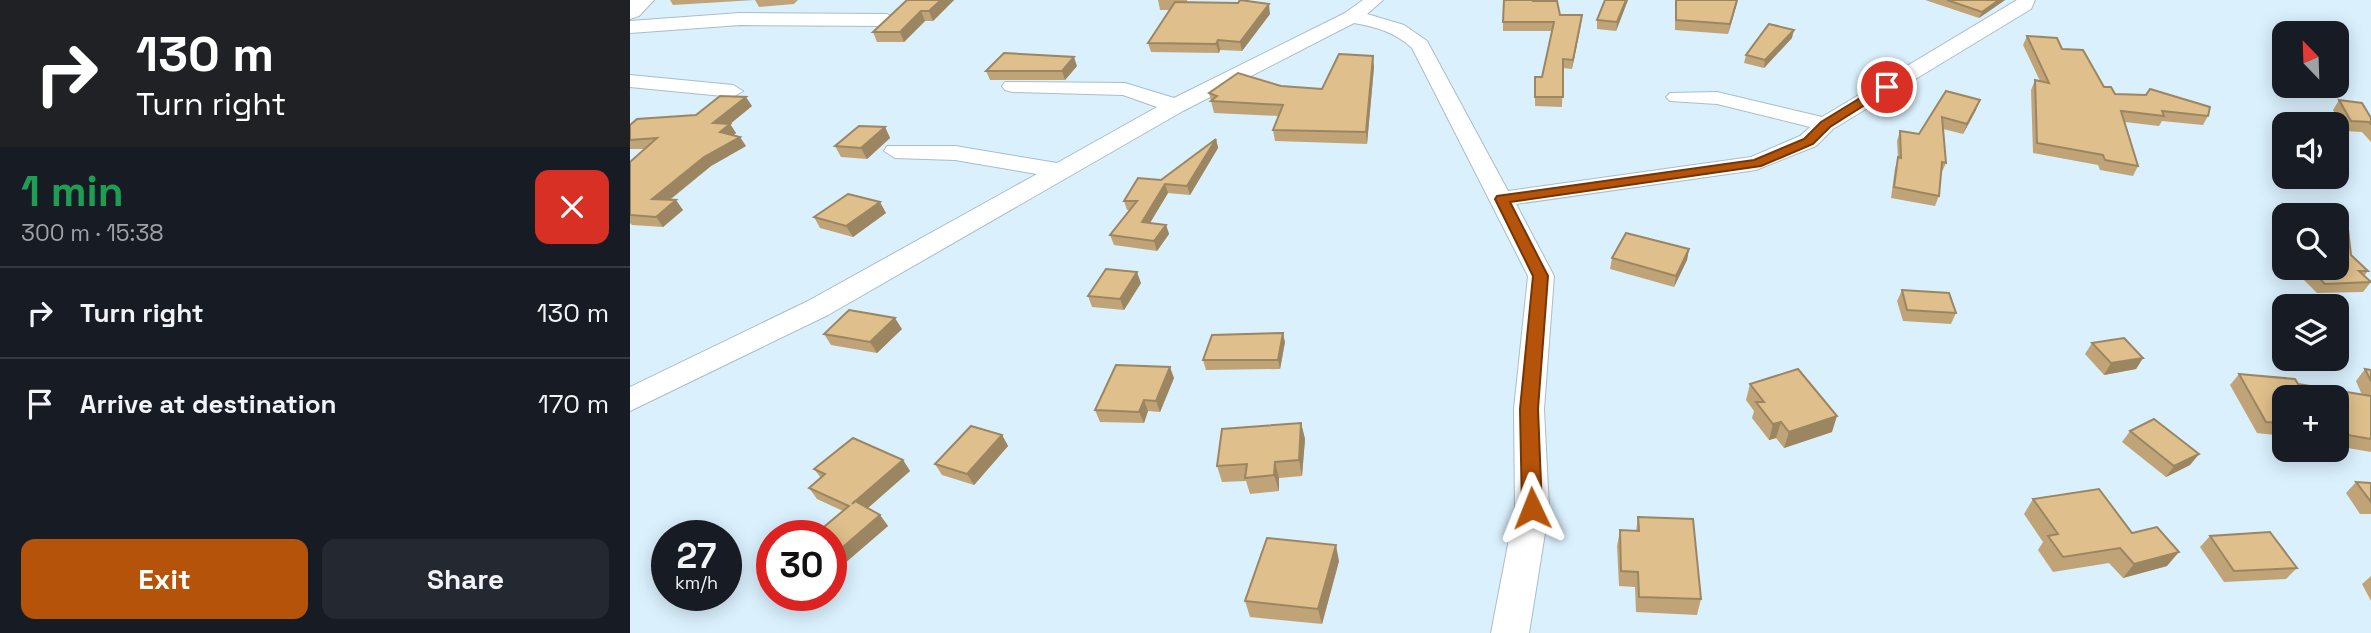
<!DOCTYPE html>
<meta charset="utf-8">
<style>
body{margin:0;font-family:"Space Grotesk",sans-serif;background:#242831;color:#f1f3f6;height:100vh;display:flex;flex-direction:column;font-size:26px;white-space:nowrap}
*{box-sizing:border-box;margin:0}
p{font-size:23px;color:#9ea1a6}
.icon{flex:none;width:38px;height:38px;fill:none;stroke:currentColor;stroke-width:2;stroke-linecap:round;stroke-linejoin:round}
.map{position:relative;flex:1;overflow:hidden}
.details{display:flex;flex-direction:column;background:#171b24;width:630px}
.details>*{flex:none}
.top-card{background:#202124;color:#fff;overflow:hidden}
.needle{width:46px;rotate:337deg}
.fabs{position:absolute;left:1642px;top:21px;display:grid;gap:14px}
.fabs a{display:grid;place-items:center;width:77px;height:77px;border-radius:14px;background:#171b24;box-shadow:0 4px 18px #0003;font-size:35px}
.speed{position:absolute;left:21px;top:520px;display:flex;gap:14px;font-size:35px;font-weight:700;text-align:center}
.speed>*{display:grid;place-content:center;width:91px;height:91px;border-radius:50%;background:#171b24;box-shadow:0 4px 18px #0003;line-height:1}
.speed small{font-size:18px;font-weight:400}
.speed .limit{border:10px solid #d22;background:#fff;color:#111}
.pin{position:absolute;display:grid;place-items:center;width:60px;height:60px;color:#fff;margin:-30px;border:4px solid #fff;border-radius:50%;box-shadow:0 2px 7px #0007}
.me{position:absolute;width:77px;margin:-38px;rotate:358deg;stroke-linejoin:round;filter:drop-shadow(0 0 5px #0008)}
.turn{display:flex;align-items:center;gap:24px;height:147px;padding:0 21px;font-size:32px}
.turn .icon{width:91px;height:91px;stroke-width:2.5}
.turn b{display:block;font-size:49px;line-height:60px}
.round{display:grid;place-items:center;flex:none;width:74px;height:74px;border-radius:14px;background:#242831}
.summary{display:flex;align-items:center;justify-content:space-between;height:119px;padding:0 21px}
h1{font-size:42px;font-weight:700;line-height:52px;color:#1e9e55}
.button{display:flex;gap:14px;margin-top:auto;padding:14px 21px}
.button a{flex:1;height:80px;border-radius:14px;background:#b45309;color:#fff;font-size:28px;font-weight:700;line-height:80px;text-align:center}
.button a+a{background:#242831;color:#f1f3f6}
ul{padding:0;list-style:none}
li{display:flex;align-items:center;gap:21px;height:91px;padding:0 21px;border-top:2px solid #363941}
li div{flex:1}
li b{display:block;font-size:26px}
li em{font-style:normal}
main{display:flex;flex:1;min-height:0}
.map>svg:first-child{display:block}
</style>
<main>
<section class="details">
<div class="top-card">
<div class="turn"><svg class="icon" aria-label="right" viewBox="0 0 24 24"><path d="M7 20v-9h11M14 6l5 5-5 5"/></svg><div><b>130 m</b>Turn right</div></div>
</div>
<div class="summary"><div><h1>1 min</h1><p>300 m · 15:38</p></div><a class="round" style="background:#d93025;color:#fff"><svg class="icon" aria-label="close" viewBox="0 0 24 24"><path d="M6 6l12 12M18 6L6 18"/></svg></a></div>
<ul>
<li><svg class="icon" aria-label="right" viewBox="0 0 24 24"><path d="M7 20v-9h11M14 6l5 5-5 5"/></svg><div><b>Turn right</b></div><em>130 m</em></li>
<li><svg class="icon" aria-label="arrive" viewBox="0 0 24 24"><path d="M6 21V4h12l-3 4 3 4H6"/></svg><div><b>Arrive at destination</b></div><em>170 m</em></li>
</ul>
<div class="button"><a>Exit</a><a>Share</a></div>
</section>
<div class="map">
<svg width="1741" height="633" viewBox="0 0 1741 633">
<rect width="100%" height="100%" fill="#daf0fd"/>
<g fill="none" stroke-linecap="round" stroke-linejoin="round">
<g stroke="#a9bdc9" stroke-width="2">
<g id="street">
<path d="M733,0h20l-16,14 37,11 23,16 81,150 243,-34 49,-21 10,-9 -93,-23 -47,-3 -4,-4 4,-4 47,-1 105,25 195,-117h18l-4,9 -198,120 -17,17 -60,24 -240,34 38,72 -10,133 5,99 -20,125h-38l24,-125 -1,-99 14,-133 -116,-228c-17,-16 -36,-21 -58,-25l-171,88 -355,204 -198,96v-24l178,-86 229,-127 -82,-14 -60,-2 -11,-7 3,-5h68l102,17 100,-56 -34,-12 -111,-3 -7,-2 -3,-4 3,-4 120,1 49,15 171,-85z"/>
<polygon points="110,13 257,14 266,20 257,26 110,25 0,33 0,21"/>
<polygon points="0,75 103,85 113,91 103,97 0,87"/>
</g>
</g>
<g stroke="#a9bdc9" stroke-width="2">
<polygon id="secondary" points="0,0 24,0 9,16 0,19"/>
</g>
<use href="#street" fill="#fff" fill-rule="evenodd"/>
<use href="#secondary" fill="#fff" fill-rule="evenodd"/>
</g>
<g fill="#c0a478">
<polygon points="40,0 168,0 164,4 129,7 125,0 43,5"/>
<polygon points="277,0 324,0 303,21 295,21 274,42 247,42 243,32"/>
<polygon points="528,0 557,0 557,2 640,14 612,51 590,50 589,53 521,52 518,43 539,10 530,10"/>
<polygon points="998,0 986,31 967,29 967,20"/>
<polygon points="1045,0 1108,0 1098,34 1045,30"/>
<polygon points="1295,0 1375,0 1349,18"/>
<polygon points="903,1 951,24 942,69 933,68 932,107 905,106 905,77 912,77 922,31 873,31 873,22"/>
<polygon points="1397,36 1432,49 1474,87 1485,94 1578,116 1573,125 1532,121 1529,126 1495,122 1508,166 1503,176 1470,170 1468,165 1403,153 1401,90 1405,80 1410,81 1393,45"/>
<polygon points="1162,38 1134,68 1114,63 1116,55"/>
<polygon points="447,66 435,80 360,80 356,71"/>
<polygon points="744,67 737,144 645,141 643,130 649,116 584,113 579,93 651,86 692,89"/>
<polygon points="1316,91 1346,110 1333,134 1313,129 1316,163 1311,174 1309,196 1305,206 1261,198 1265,168 1268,159 1267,141 1270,131 1289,134"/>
<polygon points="1709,100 1741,118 1741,142 1732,132 1715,131 1703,110"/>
<polygon points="122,106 100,124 106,133 104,135 116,146 81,166 40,200 53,210 33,227 2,225 0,223 0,162 15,149 0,149 0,125"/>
<polygon points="255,127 260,138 237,159 211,157 205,146"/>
<polygon points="586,139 588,148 560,195 538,193 520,223 536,225 539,234 527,251 484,245 480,235 500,210 497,210 494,201 531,180"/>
<polygon points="1653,204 1696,215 1654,215 1654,240 1646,214"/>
<polygon points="256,213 223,237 190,228 184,217"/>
<polygon points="1059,249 1057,260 1044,287 980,269 982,258"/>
<polygon points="1721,255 1738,271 1734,276 1741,282 1733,292 1687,293 1662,268 1706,268"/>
<polygon points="511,283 494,310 462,307 458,296"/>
<polygon points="1272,290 1326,313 1321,324 1273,321 1267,301"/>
<polygon points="272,329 247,353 201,345 194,334"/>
<polygon points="655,342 650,369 576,370 573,360"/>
<polygon points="1462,343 1513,358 1506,369 1474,375 1455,354"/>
<polygon points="1735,369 1741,370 1741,452 1706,446 1706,397 1654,397 1654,436 1627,433 1600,385 1609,374 1732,395 1726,381"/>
<polygon points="544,378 530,412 518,411 514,423 470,422 465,410"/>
<polygon points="1120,384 1202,432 1154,448 1146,438 1139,440 1122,418 1124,411 1116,400"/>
<polygon points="671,423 675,439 672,476 649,478 649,491 620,494 616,481 592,482 587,466"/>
<polygon points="1500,431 1569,454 1560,465 1536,477 1492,442"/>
<polygon points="372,435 378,446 344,485 312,475 305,464"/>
<polygon points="273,460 280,471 238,508 250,515 258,526 215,563 201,555 201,536 213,511 187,499 179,488 191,478 184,469"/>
<polygon points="1726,482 1741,483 1741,514 1730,514 1716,493"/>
<polygon points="1403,499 1502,533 1537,566 1493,578 1479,563 1423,572 1408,550 1413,542 1394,514"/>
<polygon points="1008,517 1071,599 1067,615 1006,612 1005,587 989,586 987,546 990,530 1006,531"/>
<polygon points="1580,536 1667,568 1656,579 1594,582 1570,547"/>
<polygon points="709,561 692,624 620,617 615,601"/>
<polygon points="1741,576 1741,601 1732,584"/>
</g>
<g fill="#9c8662">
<polygon points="311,0 324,0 303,21 299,11"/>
<polygon points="996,0 998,0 986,31 987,22"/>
<polygon points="1107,0 1107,3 1098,34 1100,24"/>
<polygon points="1369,0 1375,0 1349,18 1352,12"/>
<polygon points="639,4 640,14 612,51 610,42"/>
<polygon points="291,11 295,21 274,42 270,32"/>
<polygon points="952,15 951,24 942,69 943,60"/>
<polygon points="1164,30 1162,38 1134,68 1135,60"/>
<polygon points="588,40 590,50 589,53 586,44"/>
<polygon points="743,56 744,67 737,144 736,132"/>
<polygon points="444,57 447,66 435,80 432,71"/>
<polygon points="116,97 122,106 100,124 106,133 96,141 83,123"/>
<polygon points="1350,100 1346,110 1333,134 1337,124"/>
<polygon points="255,127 260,138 237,159 231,148"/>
<polygon points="110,137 116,146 81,166 29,208 22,199 74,157"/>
<polygon points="586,139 588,148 560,195 557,186"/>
<polygon points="535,184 538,193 515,231 512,222"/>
<polygon points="46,200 53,210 33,227 26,217"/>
<polygon points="250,202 256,213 223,237 216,226"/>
<polygon points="536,225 539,234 527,251 524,241"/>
<polygon points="1059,249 1057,260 1044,287 1046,276"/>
<polygon points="507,272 511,283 494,310 490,299"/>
<polygon points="265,318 272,329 247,353 240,342"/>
<polygon points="653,333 655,342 650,369 648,360"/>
<polygon points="1513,358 1506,369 1474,375 1481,363"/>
<polygon points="540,367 544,378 530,412 526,401"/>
<polygon points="514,400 518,411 514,423 509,412"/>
<polygon points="1207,416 1202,432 1154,448 1159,432"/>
<polygon points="1151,422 1146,438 1139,440 1143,424"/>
<polygon points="671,423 675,439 672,476 669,460"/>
<polygon points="372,435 378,446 344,485 337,474"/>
<polygon points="1569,454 1560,465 1536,477 1544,466"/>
<polygon points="273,460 280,471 231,514 222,504"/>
<polygon points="645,462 649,478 649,491 644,475"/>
<polygon points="250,515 258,526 215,563 206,553"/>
<polygon points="706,545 709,561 692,624 688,609"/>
<polygon points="1549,552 1537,566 1493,578 1504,564"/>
</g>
<g fill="#dfbf8c" stroke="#9c8662" stroke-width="2">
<polygon points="277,0 311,0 299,11 291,11 270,32 243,32"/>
<polygon points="610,0 639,4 610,42 588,40 586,44 518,43 545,2 608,3"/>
<polygon points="874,0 903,0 903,1 927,1 930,15 952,15 943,60 933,59 933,97 905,97 905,77 912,77 924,22 873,22"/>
<polygon points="975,0 996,0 987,22 967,20"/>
<polygon points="1046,0 1107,0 1100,24 1046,20"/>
<polygon points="1317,0 1369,0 1352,12"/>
<polygon points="1139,24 1164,30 1135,60 1116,55"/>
<polygon points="1397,36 1427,38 1432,49 1453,50 1474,87 1481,87 1485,94 1516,95 1520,89 1580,107 1578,116 1532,111 1534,116 1491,111 1508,166 1475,160 1473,155 1407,143 1405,80 1419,83"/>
<polygon points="374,53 444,57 432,71 356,71"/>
<polygon points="709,54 743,56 736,132 643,130 653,105 581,101 587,96 579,93 608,73 651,86 692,89"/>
<polygon points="1316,91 1350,100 1337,124 1312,117 1316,163 1312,162 1309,196 1264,187 1268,157 1271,158 1270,131 1289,134"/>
<polygon points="90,96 116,97 83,123 100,124 90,132 110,137 74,157 22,199 46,200 26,217 0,215 0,162 27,138 0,140 0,125 7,119 66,115"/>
<polygon points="1709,100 1732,103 1741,118 1741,124 1739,122 1721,121"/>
<polygon points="229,126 255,127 231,148 205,146"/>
<polygon points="586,139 557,186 535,184 512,222 536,225 524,241 480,235 507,201 494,201 508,178 531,180"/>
<polygon points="218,194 250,202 216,226 184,217"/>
<polygon points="1653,204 1696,215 1656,215"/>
<polygon points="1706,218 1717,221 1721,255 1738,271 1729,271 1741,282 1695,284 1679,268 1706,268"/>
<polygon points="996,233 1059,249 1046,276 982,258"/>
<polygon points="476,269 507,272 490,299 458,296"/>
<polygon points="1272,290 1319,293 1326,313 1277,310"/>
<polygon points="219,310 265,318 240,342 194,334"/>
<polygon points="653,333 648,360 573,360 582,335"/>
<polygon points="1494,338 1513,358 1481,363 1462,343"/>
<polygon points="486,365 540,367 526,401 514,400 509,412 465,410"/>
<polygon points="1168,369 1207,416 1159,432 1151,422 1143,424 1126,402 1134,402 1120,384"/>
<polygon points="1735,369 1741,370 1741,381"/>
<polygon points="1609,374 1665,379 1668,384 1741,396 1741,439 1706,433 1706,397 1654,397 1654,423 1636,422"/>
<polygon points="1524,419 1569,454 1544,466 1500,431"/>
<polygon points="671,423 669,460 645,462 644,475 615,478 617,464 587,466 592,429"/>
<polygon points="341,426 372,435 337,474 305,464"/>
<polygon points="223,438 273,460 222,504 225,501 250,515 206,553 201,550 201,536 183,536 219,506 179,488 195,474 184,469"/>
<polygon points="1726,482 1741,483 1741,502"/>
<polygon points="1469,489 1502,533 1527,527 1549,552 1504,564 1490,548 1433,557 1418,536 1428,534 1403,499"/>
<polygon points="1008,517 1063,519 1071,599 1009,597 1008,572 991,571 990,530 1009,531"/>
<polygon points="1640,532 1667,568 1604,571 1580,536"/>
<polygon points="637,538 706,545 688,609 615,601"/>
</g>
<polygon fill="#b45309" stroke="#753606" stroke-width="2" points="1253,84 1263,87 1200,127 1183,144 1131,166 880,202 918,276 908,409 912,508 909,514 895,514 892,508 890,409 903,276 865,199 867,196 1124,160 1174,139 1191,122"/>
</svg>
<div class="fabs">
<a><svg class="needle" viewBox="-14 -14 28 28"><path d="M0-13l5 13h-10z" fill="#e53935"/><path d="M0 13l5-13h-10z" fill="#9ea1a6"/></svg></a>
<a><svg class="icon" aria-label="sound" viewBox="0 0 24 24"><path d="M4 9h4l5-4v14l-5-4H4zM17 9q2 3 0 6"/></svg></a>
<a><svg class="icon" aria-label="search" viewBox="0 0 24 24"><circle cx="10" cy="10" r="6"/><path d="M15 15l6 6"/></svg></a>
<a><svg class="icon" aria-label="layers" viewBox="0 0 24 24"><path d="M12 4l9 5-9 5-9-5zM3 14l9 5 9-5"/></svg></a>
<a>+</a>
</div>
<div class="speed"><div>27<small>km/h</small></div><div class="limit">30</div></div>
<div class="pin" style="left:1257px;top:87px;background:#d93025"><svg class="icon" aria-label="arrive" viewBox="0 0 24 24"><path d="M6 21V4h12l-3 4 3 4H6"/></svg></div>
<svg class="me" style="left:902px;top:508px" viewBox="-20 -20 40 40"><path d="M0-17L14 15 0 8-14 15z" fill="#b45309" stroke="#fff" stroke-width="4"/></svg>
</div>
</main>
